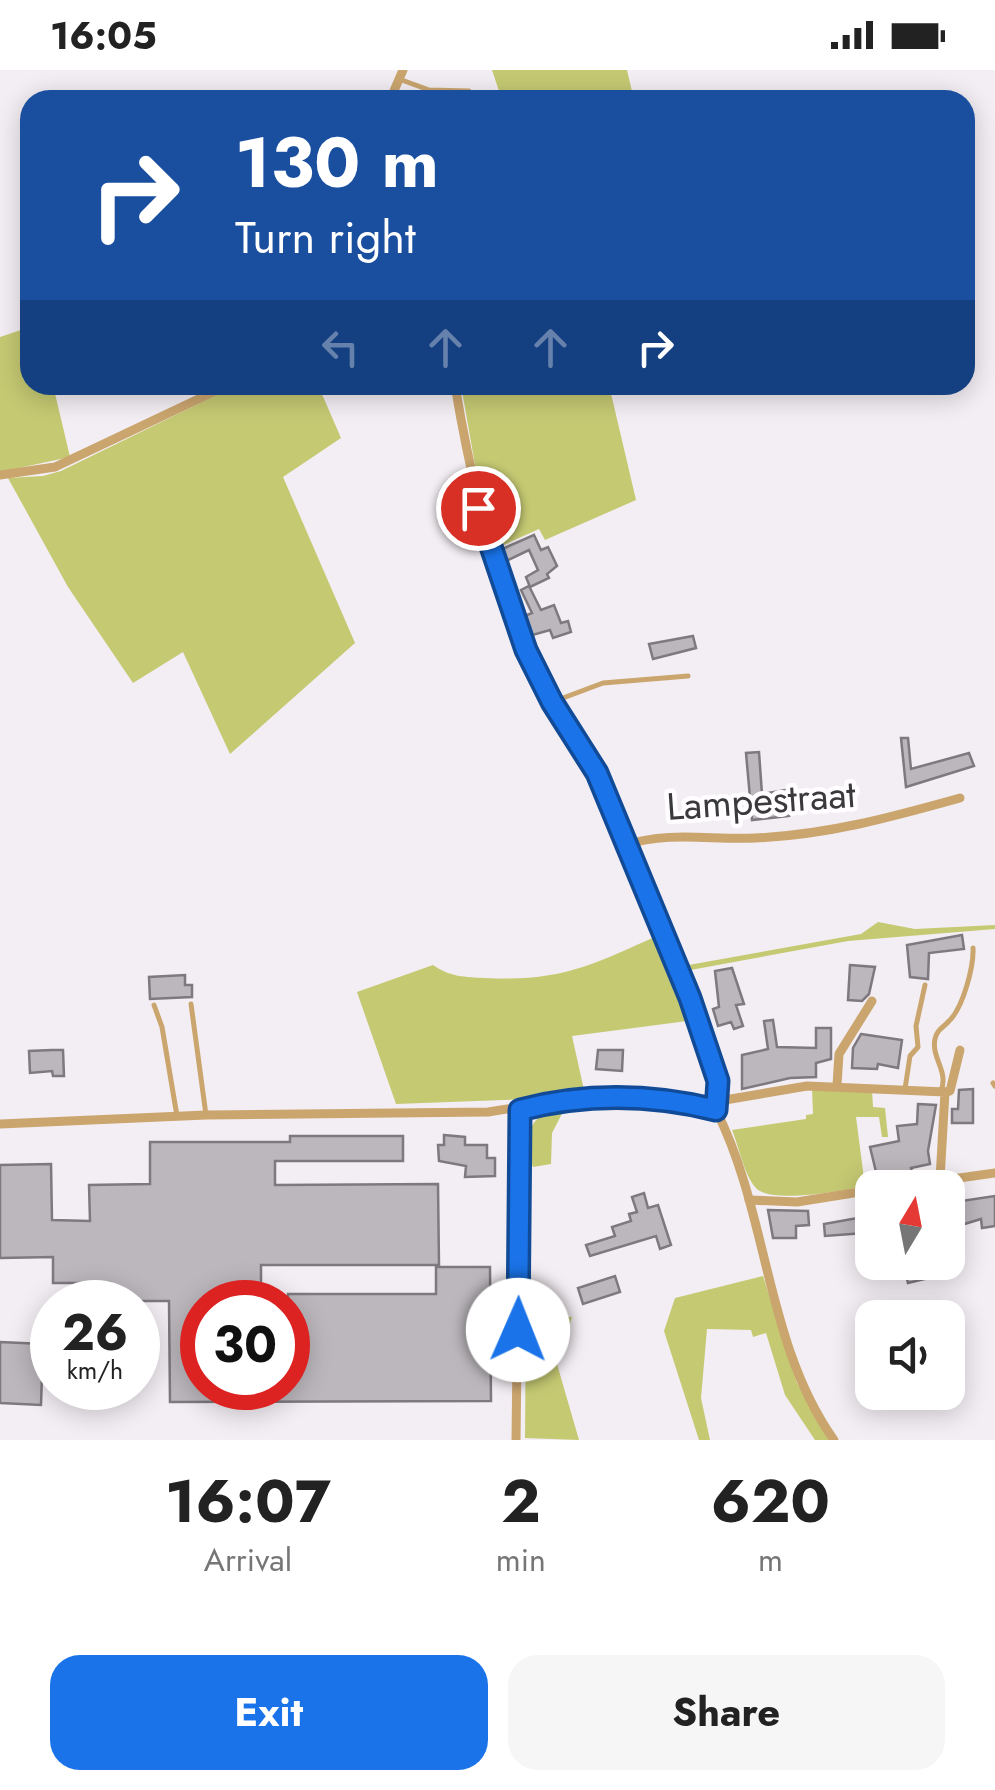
<!DOCTYPE html>
<style>
body{margin:0;font-family:Jost,sans-serif;background:#f6f6f6;color:#222;height:100vh;display:flex;flex-direction:column;font-size:38px;white-space:nowrap}
*{box-sizing:border-box;margin:0}
p{font-size:32px;color:#767676}
.icon{flex:none;width:55px;height:55px;fill:none;stroke:currentColor;stroke-width:2;stroke-linecap:round;stroke-linejoin:round}
.map{position:relative;height:1370px;overflow:hidden}
.panel{display:flex;flex-direction:column;background:#fff;flex:1}
.panel>*{flex:none}
.hud{position:absolute;left:20px;top:20px;width:955px;height:305px;border-radius:30px;box-shadow:0 5px 25px #0003;background:#1a4fa0;color:#fff;overflow:hidden}
.needle{width:65px;rotate:10deg}
.controls{position:absolute;left:855px;top:1100px;display:grid;gap:20px}
.controls a{display:grid;place-items:center;width:110px;height:110px;border-radius:20px;background:#fff;box-shadow:0 5px 25px #0003;font-size:50px}
.speed{position:absolute;left:30px;top:1210px;display:flex;gap:20px;font-size:50px;font-weight:700;text-align:center}
.speed>*{display:grid;place-content:center;width:130px;height:130px;border-radius:50%;background:#fff;box-shadow:0 5px 25px #0003;line-height:1}
.speed small{font-size:25px;font-weight:400}
.speed .limit{border:15px solid #d22;background:#fff;color:#111}
.pin{position:absolute;display:grid;place-items:center;width:85px;height:85px;color:#fff;margin:-42px;border:5px solid #fff;border-radius:50%;box-shadow:0 2px 10px #0007}
.me{position:absolute;width:110px;margin:-55px;rotate:1deg;stroke-linejoin:round;filter:drop-shadow(0 0 8px #0008)}
.turn{display:flex;align-items:center;gap:35px;height:210px;padding:0 50px;font-size:45px}
.turn .icon{width:130px;height:130px;stroke-width:2.5}
.turn b{display:block;font-size:70px;line-height:85px}
.lanes{display:flex;align-items:center;height:95px;padding:0 50px;background:#0003;justify-content:center;gap:50px;direction:ltr}
.lanes .off{opacity:.35}
.eta{display:flex;justify-content:space-evenly;align-items:center;height:170px;text-align:center}
.eta b{font-size:60px;font-weight:700;line-height:70px}
.cta{display:flex;gap:20px;margin-top:auto;padding:20px 50px}
.cta a{flex:1;height:115px;border-radius:30px;background:#1a73e8;color:#fff;font-size:40px;font-weight:700;line-height:115px;text-align:center}
.cta a+a{background:#f6f6f6;color:#222}
.status{display:flex;justify-content:space-between;align-items:center;height:70px;padding:0 50px;background:#fff;direction:ltr}
.status svg{height:28px;fill:currentColor}
.map>svg:first-child{display:block}
</style>
<div class="status"><b>16:05</b><svg viewBox="0 0 49 12"><path d="M0 12V9h3v3zM5 12V6h3v6zM10 12V3h3v9zM15 12V0h3v12zM26 1h20v11H26zM47 4h2v5h-2z"/></svg></div>
<div class="map">
<svg width="995" height="1370" viewBox="0 0 995 1370">
<rect width="100%" height="100%" fill="#f3eef3"/>
<g fill="#c5c972">
<polygon points="492,0 627,0 634,30 502,30"/>
<polygon points="30,257 30,315 53,315 70,387 0,402 0,267"/>
<polygon points="237,315 318,315 341,368 283,407 355,573 230,684 183,582 133,613 68,517 8,408 43,406 61,401"/>
<polygon points="461,315 609,315 636,430 545,470 539,459 495,479 485,452"/>
<polygon points="878,852 915,859 995,855 995,859 848,871 685,901 683,896 861,864"/>
<path d="M659,865l36,85 -123,16 12,54 -57,9 -131,5 -39,-112 76,-27c17,12 32,12 52,13 76,4 107,-13 174,-43z"/>
<path d="M812,1018l60,2 1,17 12,1 3,29h-6l-3,-20h-23l9,69c-21,5 -94,18 -109,2 -12,-13 -17,-41 -24,-58l74,-11v-4l7,-1z"/>
<path d="M566,1036l-14,27 -1,31 -18,3c-14,-30 0,-58 33,-61z"/>
<polygon points="763,1206 797,1313 831,1370 815,1370 785,1325 766,1263 753,1267 751,1260 707,1259 701,1328 710,1370 699,1370 664,1261 675,1228"/>
<polygon points="526,1245 572,1247 557,1294 579,1370 525,1368"/>
</g>
<g fill="#bbb7bc" stroke="#7d797e" stroke-width="2.5">
<polygon points="534,465 541,480 548,477 557,496 547,504 549,508 530,517 526,507 538,500 529,480 504,492 500,480"/>
<polygon points="529,516 541,540 554,535 561,553 568,551 571,562 553,568 550,560 529,566 522,547 532,543 521,520"/>
<polygon points="693,566 696,578 653,589 649,574"/>
<polygon points="901,668 908,668 911,699 969,683 974,696 906,717"/>
<polygon points="759,682 762,724 786,720 789,746 752,750 746,683"/>
<polygon points="962,865 964,879 929,883 928,909 910,907 907,875"/>
<polygon points="850,895 875,897 869,924 862,931 848,930"/>
<polygon points="732,898 744,934 736,935 743,956 734,959 731,952 718,956 713,939 719,937 715,901"/>
<polygon points="185,905 185,915 192,915 192,927 150,929 149,907"/>
<polygon points="773,950 777,977 816,978 816,958 831,958 831,989 816,993 816,1007 790,1008 742,1019 742,985 768,979 764,951"/>
<polygon points="861,964 902,970 898,998 878,994 877,999 852,998 853,978"/>
<polygon points="52,980 63,980 64,1006 53,1006 52,1001 30,1003 29,981"/>
<polygon points="598,980 623,980 622,1001 596,999"/>
<polygon points="973,1019 973,1053 952,1053 952,1039 958,1039 959,1020"/>
<polygon points="918,1034 936,1035 928,1081 930,1094 911,1098 912,1102 877,1106 870,1077 899,1071 897,1056 917,1054"/>
<polygon points="444,1065 465,1067 465,1075 487,1075 487,1088 495,1088 495,1106 465,1107 466,1096 439,1091 438,1075 444,1075"/>
<polygon points="290,1066 403,1066 403,1091 275,1091 275,1115 438,1114 439,1195 261,1195 261,1231 202,1231 202,1318 288,1318 288,1224 436,1224 436,1197 490,1197 491,1331 170,1332 169,1231 110,1231 110,1213 53,1213 53,1187 0,1188 0,1095 51,1094 52,1150 90,1151 89,1115 150,1114 150,1072 290,1072"/>
<polygon points="644,1123 648,1138 658,1135 671,1175 660,1179 656,1166 590,1186 586,1175 615,1166 612,1157 631,1151 629,1144 637,1142 632,1127"/>
<polygon points="995,1126 995,1156 982,1158 981,1149 948,1159 948,1133"/>
<polygon points="768,1140 808,1141 809,1155 796,1156 796,1168 773,1168"/>
<polygon points="863,1147 870,1149 871,1159 865,1163 825,1166 824,1154"/>
<polygon points="936,1192 957,1192 958,1201 908,1213 905,1201"/>
<polygon points="615,1206 620,1222 583,1234 578,1218"/>
<polygon points="0,1272 43,1274 41,1335 0,1333"/>
</g>
<g fill="none" stroke-linecap="round" stroke-linejoin="round">
<g stroke="#caa56e" stroke-width="5">
<polyline points="399,9 429,20 469,21 476,30"/>
<polyline points="555,631 603,613 688,606"/>
<polyline points="191,934 206,1045"/>
<polyline points="154,935 162,957 177,1046"/>
<polyline points="993,1013 995,1016"/>
<polyline points="905,1019 910,986 918,977 916,956 925,915"/>
<path d="M941,1021c8,-20 -10,-33 -6,-52 2,-10 8,-11 14,-18 14,-13 25,-55 24,-73"/>
</g>
<g stroke="#caa56e" stroke-width="9">
<polyline points="390,30 403,0"/>
<path d="M455,315c15,91 36,179 71,265 18,45 51,81 72,125 14,27 21,57 33,85 25,60 97,189 85,250"/>
<polyline points="0,405 55,397 228,315"/>
<path d="M625,775c44,-14 85,-5 130,-7 72,-3 137,-21 205,-40"/>
<polyline points="837,1015 839,984 872,931"/>
<polyline points="945,1022 950,1021 960,980"/>
<polyline points="718,1038 725,1030 807,1016 945,1022 940,1109"/>
<path d="M0,1054l206,-9 282,-3 102,-16 78,5 48,9c53,105 49,233 118,330"/>
<polyline points="888,1118 995,1103"/>
<polyline points="749,1130 797,1132 872,1120"/>
<polyline points="516,1370 520,1040"/>
</g>
</g>
<g fill="none" stroke-linecap="round" stroke-linejoin="round">
<g stroke="#114b97" stroke-width="25">
<path id="route" d="M478,438l48,142 26,52 45,71 93,225 28,83 -2,29c-65,-16 -131,-17 -196,0l-2,220"/>
</g>
<use href="#route" stroke="#1a73e8" stroke-width="18"/>
</g>
<g text-anchor="middle" dominant-baseline="central" stroke-width="9" stroke-linejoin="round" paint-order="stroke">
<g font-size="38" fill="#3a393b" stroke="#fffdff">
<text transform="translate(761 730) rotate(-4)">Lampestraat</text>
</g>
</g>
</svg>
<div class="controls">
<a><svg class="needle" viewBox="-14 -14 28 28"><path d="M0-13l5 13h-10z" fill="#e53935"/><path d="M0 13l5-13h-10z" fill="#767676"/></svg></a>
<a><svg class="icon" aria-label="sound" viewBox="0 0 24 24"><path d="M4 9h4l5-4v14l-5-4H4zM17 9q2 3 0 6"/></svg></a>
</div>
<div class="speed"><div>26<small>km/h</small></div><div class="limit">30</div></div>
<div class="pin" style="left:478px;top:438px;background:#d93025"><svg class="icon" aria-label="arrive" viewBox="0 0 24 24"><path d="M6 21V4h12l-3 4 3 4H6"/></svg></div>
<svg class="me" style="left:518px;top:1260px" viewBox="-20 -20 40 40"><circle r="19" fill="#fff"/><path d="M0-13L10 11 0 6-10 11z" fill="#1a73e8"/></svg>
<div class="hud">
<div class="turn"><svg class="icon" aria-label="right" viewBox="0 0 24 24"><path d="M7 20v-9h11M14 6l5 5-5 5"/></svg><div><b>130 m</b>Turn right</div></div>
<div class="lanes"><svg class="icon off" aria-label="left" viewBox="0 0 24 24"><path d="M17 20v-9H6M10 6l-5 5 5 5"/></svg><svg class="icon off" aria-label="ahead" viewBox="0 0 24 24"><path d="M12 20V5M6 11l6-6 6 6"/></svg><svg class="icon off" aria-label="ahead" viewBox="0 0 24 24"><path d="M12 20V5M6 11l6-6 6 6"/></svg><svg class="icon" aria-label="right" viewBox="0 0 24 24"><path d="M7 20v-9h11M14 6l5 5-5 5"/></svg></div>
</div>
</div>
<section class="panel">
<div class="eta">
<div><b>16:07</b><p>Arrival</p></div>
<div><b>2</b><p>min</p></div>
<div><b>620</b><p>m</p></div>
</div>
<div class="cta"><a>Exit</a><a>Share</a></div>
</section>
